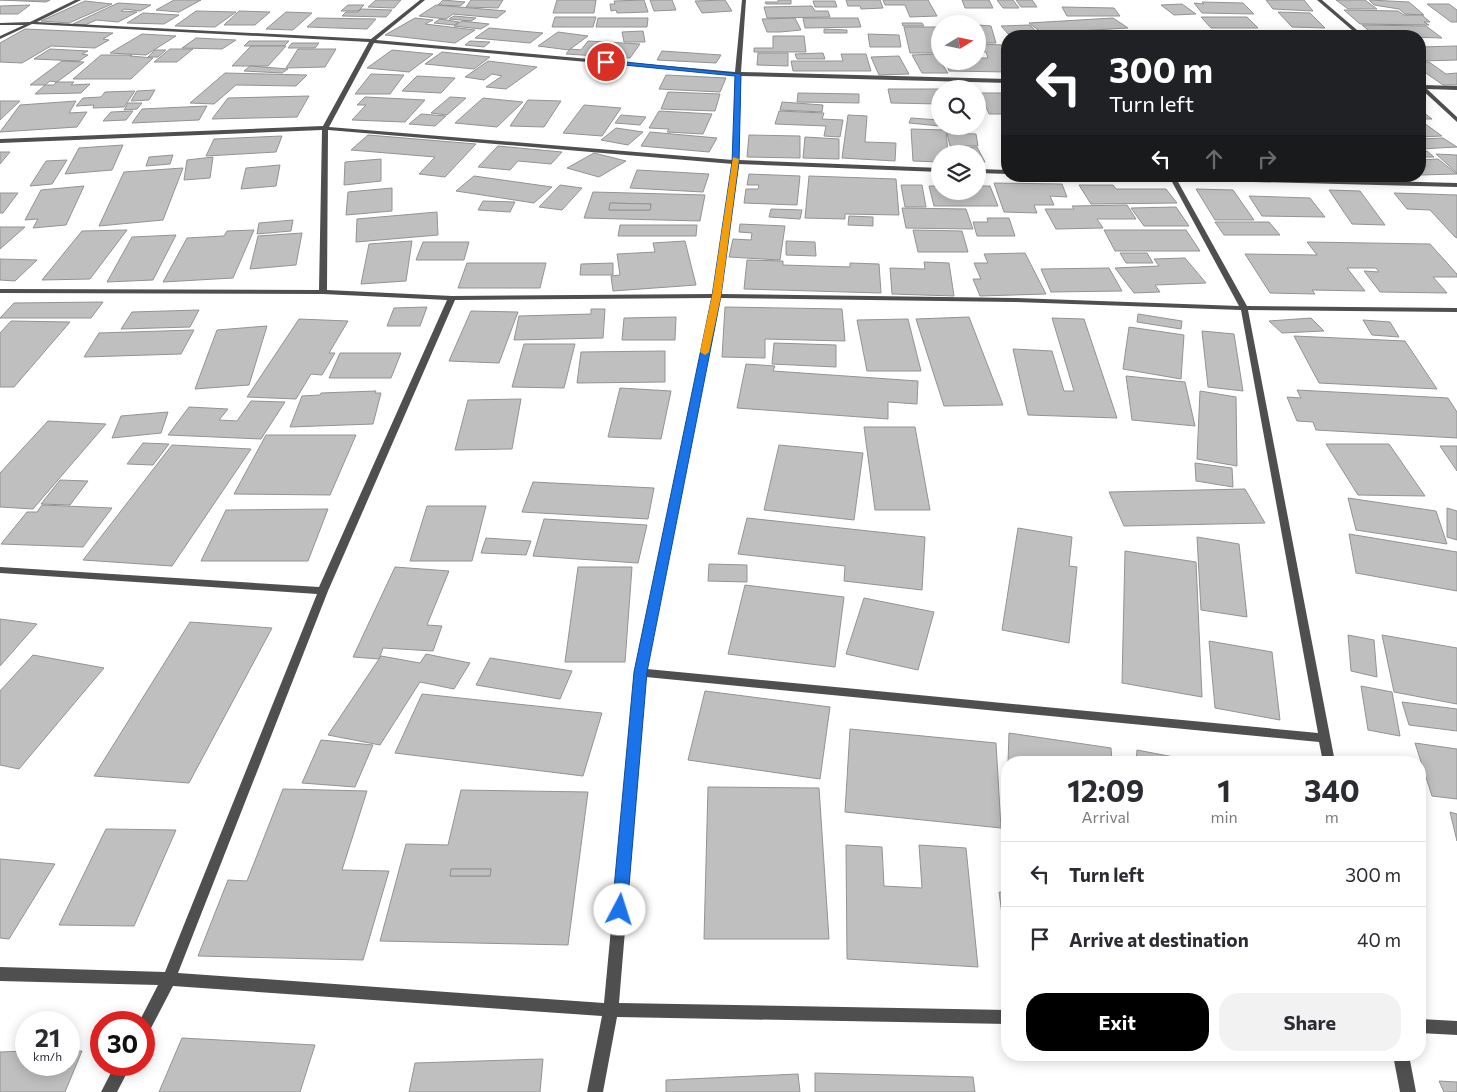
<!DOCTYPE html>
<style>
body{margin:0;font-family:Commissioner,sans-serif;background:#f2f2f3;color:#2b2b33;height:100vh;display:flex;flex-direction:column;font-size:19px;white-space:nowrap}
*{box-sizing:border-box;margin:0}
p{font-size:16px;color:#7c7c81}
.icon{flex:none;width:28px;height:28px;fill:none;stroke:currentColor;stroke-width:2;stroke-linecap:round;stroke-linejoin:round}
.map{position:relative;flex:1;overflow:hidden}
.panel{position:absolute;left:1001px;top:756px;width:425px;height:305px;display:flex;flex-direction:column;background:#fff;border-radius:20px;box-shadow:0 2px 12px #0003}
.panel>*{flex:none}
.banner{position:absolute;left:1001px;top:30px;width:425px;height:152px;border-radius:20px;box-shadow:0 2px 12px #0003;background:#202124;color:#fff;overflow:hidden}
.needle{width:32px;rotate:80deg}
.buttons{position:absolute;left:931px;top:15px;display:grid;gap:10px}
.buttons a{display:grid;place-items:center;width:55px;height:55px;border-radius:50%;background:#fff;box-shadow:0 2px 12px #0003;font-size:25px}
.speed{position:absolute;left:15px;top:1011px;display:flex;gap:10px;font-size:25px;font-weight:700;text-align:center}
.speed>*{display:grid;place-content:center;width:65px;height:65px;border-radius:50%;background:#fff;box-shadow:0 2px 12px #0003;line-height:1}
.speed small{font-size:12px;font-weight:400}
.speed .limit{border:8px solid #d22;background:#fff;color:#111}
.pin{position:absolute;display:grid;place-items:center;width:42px;height:42px;color:#fff;margin:-21px;border:2px solid #fff;border-radius:50%;box-shadow:0 1px 5px #0007}
.me{position:absolute;width:55px;margin:-28px;rotate:5deg;stroke-linejoin:round;filter:drop-shadow(0 0 4px #0008)}
.turn{display:flex;align-items:center;gap:18px;height:105px;padding:0 25px;font-size:22px}
.turn .icon{width:65px;height:65px;stroke-width:2.5}
.turn b{display:block;font-size:35px;line-height:42px}
.lanes{display:flex;align-items:center;height:48px;padding:0 25px;background:#0003;justify-content:center;gap:25px;direction:ltr}
.lanes .off{opacity:.35}
.eta{display:flex;justify-content:space-evenly;align-items:center;height:85px;text-align:center}
.eta b{font-size:30px;font-weight:700;line-height:35px}
.primary-button{display:flex;gap:10px;margin-top:auto;padding:10px 25px}
.primary-button a{flex:1;height:58px;border-radius:20px;background:#000;color:#fff;font-size:20px;font-weight:700;line-height:58px;text-align:center}
.primary-button a+a{background:#f2f2f3;color:#2b2b33}
ul{padding:0;list-style:none}
li{display:flex;align-items:center;gap:15px;height:65px;padding:0 25px;border-top:1px solid #e1e1e2}
li div{flex:1}
li b{display:block;font-size:19px}
li em{font-style:normal}
.map>svg:first-child{display:block}
</style>
<div class="map">
<svg width="1457" height="1092" viewBox="0 0 1457 1092">
<rect width="100%" height="100%" fill="#fff"/>
<g fill="#bfbfbf" stroke="#939393" fill-rule="evenodd">
<polygon points="0,0 50,0 46,2"/>
<polygon points="174,0 201,0 179,12 156,10"/>
<polygon points="376,0 401,0 394,8 368,7"/>
<polygon points="443,0 465,2 460,6 438,5"/>
<polygon points="471,0 503,0 498,8 466,7"/>
<polygon points="557,0 596,0 594,13 553,13"/>
<polygon points="644,0 648,12 617,13 616,10 611,11 610,4 615,4 614,1"/>
<polygon points="650,0 672,0 676,10 654,11"/>
<polygon points="725,0 732,11 702,13 695,1"/>
<polygon points="778,0 791,0 791,4 766,4 765,2 778,2"/>
<polygon points="846,0 880,0 883,8 861,9 860,6 848,6"/>
<polygon points="883,0 928,0 937,16 910,17 905,5 885,5"/>
<polygon points="962,0 989,0 993,8 965,8"/>
<polygon points="997,0 1013,0 1019,8 1003,8"/>
<polygon points="1016,0 1032,0 1037,7 1021,7"/>
<polygon points="1266,0 1304,0 1313,11 1273,9"/>
<polygon points="1336,0 1365,0 1377,9 1348,9"/>
<polygon points="1369,0 1409,2 1424,15 1405,14 1399,9 1374,5"/>
<polygon points="85,1 112,4 69,23 41,21"/>
<polygon points="813,1 835,1 837,7 815,7"/>
<polygon points="1202,2 1243,3 1254,14 1202,13 1194,3 1204,4"/>
<polygon points="118,3 151,5 140,11 124,9 121,11 137,12 118,22 96,20 85,25 73,24"/>
<polygon points="1182,4 1196,14 1174,15 1161,5"/>
<polygon points="1427,4 1449,4 1457,10 1457,22 1451,22"/>
<polygon points="30,5 18,14 0,14 0,6"/>
<polygon points="348,5 364,5 358,11 341,11"/>
<polygon points="436,5 506,11 497,18 453,14 446,19 419,16"/>
<polygon points="812,6 815,11 828,11 830,17 767,18 764,7"/>
<polygon points="1062,7 1114,8 1120,16 1067,16"/>
<polygon points="361,9 392,10 386,17 342,16 346,12 358,12"/>
<polygon points="1344,10 1398,11 1404,15 1422,15 1430,22 1424,22 1429,25 1360,24"/>
<polygon points="196,11 236,12 215,27 175,26"/>
<polygon points="239,11 270,12 255,25 224,25"/>
<polygon points="286,12 312,13 293,30 266,29"/>
<polygon points="1278,12 1310,13 1325,28 1292,27"/>
<polygon points="143,13 179,15 164,24 127,23"/>
<polygon points="454,16 476,18 471,21 449,19"/>
<polygon points="555,17 596,17 593,27 552,27"/>
<polygon points="1201,17 1247,17 1258,28 1211,28"/>
<polygon points="317,18 376,19 367,29 307,27"/>
<polygon points="415,18 433,20 425,24 475,30 455,43 385,35"/>
<polygon points="598,18 648,18 647,27 596,27"/>
<polygon points="795,18 801,30 780,32 767,32 762,19"/>
<polygon points="803,18 858,18 861,27 805,28"/>
<polygon points="1113,18 1128,28 1042,33 1029,23"/>
<polygon points="440,19 459,22 454,25 434,23"/>
<polygon points="462,21 489,24 481,29 454,26"/>
<polygon points="902,23 922,23 924,26 903,26"/>
<polygon points="978,25 991,26 996,43 978,43"/>
<polygon points="1030,25 1040,36 1010,36 1001,26"/>
<polygon points="1362,25 1426,26 1442,38 1375,36"/>
<polygon points="904,27 940,27 940,38 935,38 937,44 940,44 940,53 910,53"/>
<polygon points="489,28 543,33 530,43 475,38"/>
<polygon points="25,29 113,33 103,39 109,40 95,48 51,46 22,63 0,62 0,43"/>
<polygon points="824,29 847,30 847,33 824,33"/>
<polygon points="643,31 645,42 624,42 622,32"/>
<polygon points="558,32 588,36 569,50 538,46"/>
<polygon points="1217,33 1286,33 1290,36 1220,36"/>
<polygon points="142,34 176,36 146,55 110,53"/>
<polygon points="868,34 899,35 901,47 870,47"/>
<polygon points="1209,34 1211,36 1173,36 1171,35"/>
<polygon points="1297,34 1326,34 1329,36 1300,36"/>
<polygon points="773,36 804,36 806,52 754,52 754,48 773,48"/>
<polygon points="196,38 236,40 222,49 182,48"/>
<polygon points="249,41 289,41 284,46 244,46"/>
<polygon points="470,41 490,42 484,47 465,45"/>
<polygon points="588,41 640,44 630,58 566,54 570,49 581,50"/>
<polygon points="292,43 319,43 315,48 288,48"/>
<polygon points="978,44 1004,45 1008,52 1008,72 949,71 946,61 978,61 978,58 988,58 986,52 978,52"/>
<polygon points="251,46 286,46 268,66 232,66"/>
<polygon points="1457,46 1457,60 1420,61 1420,47"/>
<polygon points="50,49 88,51 82,54 88,55 79,61 34,59"/>
<polygon points="170,49 193,49 177,62 154,62"/>
<polygon points="298,49 336,49 325,67 286,68"/>
<polygon points="155,50 166,50 158,57 148,57"/>
<polygon points="392,50 433,54 409,72 367,68"/>
<polygon points="662,51 721,55 716,63 657,60"/>
<polygon points="442,52 490,57 474,69 425,64"/>
<polygon points="758,53 788,53 788,66 757,65"/>
<polygon points="823,53 825,59 797,59 795,54"/>
<polygon points="841,54 866,54 871,71 793,71 791,61 843,61"/>
<polygon points="938,54 940,61 948,73 922,73 912,55"/>
<polygon points="101,55 132,55 130,56 153,58 131,79 73,79"/>
<polygon points="899,56 909,74 879,75 871,57"/>
<polygon points="62,61 84,62 57,82 50,81 45,85 30,85"/>
<polygon points="488,61 537,67 506,89 486,87 502,76 492,74 484,80 465,77"/>
<polygon points="1420,62 1429,62 1446,74 1457,73 1457,85 1443,85 1420,69"/>
<polygon points="250,66 288,69 282,73 244,71"/>
<polygon points="225,73 307,75 296,86 236,85 214,104 190,103"/>
<polygon points="371,74 404,75 390,94 355,94"/>
<polygon points="666,75 726,78 720,92 659,89"/>
<polygon points="417,76 455,78 441,93 402,91"/>
<polygon points="56,82 74,82 71,85 90,84 81,93 35,94 45,85 54,85"/>
<polygon points="888,89 940,89 940,104 891,103"/>
<polygon points="155,90 149,100 131,101 137,91"/>
<polygon points="135,91 124,107 93,108 94,105 76,106 83,98 101,97 105,92"/>
<polygon points="668,92 720,94 715,111 661,109"/>
<polygon points="798,93 859,94 859,103 797,102"/>
<polygon points="980,93 1008,93 1008,114 989,114"/>
<polygon points="309,96 297,117 212,119 228,98"/>
<polygon points="365,97 425,100 405,122 352,120 366,105 357,105"/>
<polygon points="450,97 466,98 447,115 431,113"/>
<polygon points="483,98 523,102 497,127 455,123"/>
<polygon points="528,100 561,101 544,127 510,126"/>
<polygon points="0,101 20,101 0,120"/>
<polygon points="76,101 69,113 87,112 77,127 0,132 20,105"/>
<polygon points="782,102 823,105 822,112 780,110"/>
<polygon points="128,103 142,103 137,109 124,110"/>
<polygon points="584,105 621,108 602,136 563,133"/>
<polygon points="207,106 199,120 132,123 142,109"/>
<polygon points="1420,110 1432,119 1420,119"/>
<polygon points="133,111 126,120 103,121 111,112"/>
<polygon points="659,111 712,114 703,134 667,132 669,129 649,128"/>
<polygon points="779,111 824,113 822,119 843,120 840,137 824,136 826,126 775,124"/>
<polygon points="421,114 446,116 435,126 409,124"/>
<polygon points="621,115 646,117 640,125 615,123"/>
<polygon points="848,115 867,116 865,142 896,143 895,161 842,158"/>
<polygon points="911,118 940,120 940,126 909,123"/>
<polygon points="1420,123 1424,123 1442,136 1420,137"/>
<polygon points="616,128 643,132 628,145 601,140"/>
<polygon points="911,129 946,130 948,154 940,154 940,162 913,161"/>
<polygon points="650,132 717,138 709,152 641,146"/>
<polygon points="947,133 976,134 978,146 950,146"/>
<polygon points="368,135 476,144 445,177 419,174 435,157 351,150"/>
<polygon points="749,135 800,136 800,158 747,157"/>
<polygon points="282,136 276,152 206,156 214,139"/>
<polygon points="805,137 839,139 839,159 803,158"/>
<polygon points="1443,138 1457,147 1420,149 1420,139"/>
<polygon points="123,145 112,170 65,174 79,148"/>
<polygon points="498,146 562,152 551,164 518,161 510,170 478,167"/>
<polygon points="977,147 985,162 978,162 978,154 953,154 950,148"/>
<polygon points="1420,151 1427,151 1434,157 1420,157"/>
<polygon points="0,152 10,152 0,164"/>
<polygon points="594,153 626,161 599,177 567,168"/>
<polygon points="1436,154 1457,155 1457,173"/>
<polygon points="173,155 170,164 146,166 149,157"/>
<polygon points="213,157 210,178 184,180 187,160"/>
<polygon points="381,159 381,181 344,185 345,162"/>
<polygon points="1438,159 1457,174 1420,175 1420,160"/>
<polygon points="67,160 52,184 30,186 46,161"/>
<polygon points="280,165 276,186 241,189 246,168"/>
<polygon points="183,168 163,220 99,226 124,172"/>
<polygon points="637,170 709,174 703,192 630,188"/>
<polygon points="749,174 800,176 797,205 744,203 746,189 758,189 759,185 747,185"/>
<polygon points="474,176 552,187 534,203 456,191"/>
<polygon points="809,176 896,179 899,215 845,214 845,219 805,218"/>
<polygon points="994,183 1062,184 1067,197 1050,196 1054,205 1034,205 1037,213 1004,212"/>
<polygon points="560,185 582,188 562,210 539,207"/>
<polygon points="901,185 922,185 926,207 905,207"/>
<polygon points="1079,185 1113,185 1116,189 1166,189 1177,203 1091,204"/>
<polygon points="84,186 66,225 33,228 38,219 25,220 41,190"/>
<polygon points="929,186 940,186 940,191 978,191 978,186 990,186 998,206 934,206"/>
<polygon points="392,188 392,211 346,215 348,192"/>
<polygon points="1196,189 1233,190 1254,220 1215,220"/>
<polygon points="1329,190 1360,191 1385,225 1352,224"/>
<path d="M593,192l112,3 -5,26 -116,-3zM610,203l41,1 -1,6h-41z"/>
<polygon points="0,193 18,193 3,213 0,213"/>
<polygon points="1394,193 1457,195 1457,238 1455,237 1430,210 1407,209"/>
<polygon points="1249,196 1310,198 1325,217 1262,216"/>
<polygon points="483,201 515,202 510,212 478,210"/>
<polygon points="610,203 651,204 650,210 609,210"/>
<polygon points="1127,205 1136,219 1097,219 1103,228 1056,229 1045,209 1074,209 1072,206"/>
<polygon points="1176,207 1189,226 1144,226 1131,208"/>
<polygon points="902,208 966,209 973,229 906,228"/>
<polygon points="771,209 802,210 800,219 769,217"/>
<polygon points="437,212 438,235 356,242 357,219"/>
<polygon points="849,216 873,217 873,226 848,225"/>
<polygon points="987,218 1009,218 1015,236 977,236 973,222 988,222"/>
<polygon points="293,220 291,231 257,234 259,223"/>
<polygon points="1215,222 1269,222 1280,235 1224,235"/>
<polygon points="740,224 785,226 780,260 729,257 733,239 751,240 752,233 739,232"/>
<polygon points="620,225 697,225 696,236 618,236"/>
<polygon points="0,227 25,227 0,249"/>
<polygon points="127,230 90,279 42,280 82,231"/>
<polygon points="254,230 233,278 163,282 187,238 224,236 227,231"/>
<polygon points="913,230 962,231 968,252 918,252"/>
<polygon points="1104,230 1186,230 1200,251 1115,251"/>
<polygon points="302,233 296,265 250,269 258,236"/>
<polygon points="176,235 153,280 107,282 132,237"/>
<polygon points="412,241 406,281 361,284 369,244"/>
<polygon points="685,241 696,285 613,291 611,276 620,275 617,254 655,252 653,243"/>
<polygon points="786,241 815,242 816,256 786,255"/>
<polygon points="423,242 469,242 464,260 416,260"/>
<polygon points="1307,242 1430,244 1457,274 1457,277 1433,277 1447,293 1380,292 1364,271 1379,272 1376,268 1347,268 1365,291 1312,290 1315,294 1270,293 1245,254 1317,255"/>
<polygon points="1025,253 1046,294 980,296 973,279 981,279 974,263 988,263 984,254"/>
<polygon points="1120,253 1147,253 1153,263 1126,263"/>
<polygon points="1185,258 1206,283 1155,285 1160,292 1134,293 1115,268 1159,266 1154,259"/>
<polygon points="0,259 37,260 15,281 0,280"/>
<polygon points="747,260 783,261 783,265 850,267 850,263 879,264 881,293 744,289"/>
<polygon points="924,262 949,263 954,296 892,294 890,268 925,269"/>
<polygon points="467,263 546,263 540,288 458,288"/>
<polygon points="613,263 613,275 580,275 581,264"/>
<polygon points="1109,268 1122,291 1051,292 1041,269"/>
<polygon points="103,302 91,318 0,318 14,303"/>
<polygon points="427,307 420,326 387,326 394,308"/>
<polygon points="725,307 842,309 845,341 765,339 765,358 722,357"/>
<polygon points="591,309 605,309 603,338 514,340 519,316 591,314"/>
<polygon points="199,310 190,327 121,329 132,312"/>
<polygon points="471,311 518,312 499,363 449,361"/>
<polygon points="1138,314 1182,321 1181,329 1137,322"/>
<polygon points="676,317 675,340 622,340 624,318"/>
<polygon points="969,317 1003,405 944,406 916,319"/>
<polygon points="1052,318 1084,319 1117,418 1028,415 1013,349 1052,351 1064,391 1074,391"/>
<polygon points="1311,318 1324,331 1282,333 1269,321"/>
<polygon points="299,319 348,321 329,353 335,353 322,375 311,374 296,399 247,397"/>
<polygon points="908,319 921,371 867,371 857,320"/>
<polygon points="1363,320 1390,322 1399,337 1372,335"/>
<polygon points="11,321 70,322 14,387 0,387 0,333"/>
<polygon points="267,326 249,385 195,389 217,330"/>
<polygon points="1129,327 1184,335 1181,379 1123,369"/>
<polygon points="194,330 181,354 84,357 99,333"/>
<polygon points="1202,331 1234,334 1243,391 1208,387"/>
<polygon points="1294,336 1405,341 1437,389 1319,383"/>
<polygon points="774,343 836,345 836,367 772,364"/>
<polygon points="524,344 575,344 564,388 512,387"/>
<polygon points="665,351 665,382 577,383 581,352"/>
<polygon points="340,353 401,353 391,378 329,378"/>
<polygon points="746,364 775,366 773,371 918,381 917,404 888,402 888,419 737,408"/>
<polygon points="1126,376 1185,382 1195,426 1132,420"/>
<polygon points="620,388 671,391 661,439 608,437"/>
<polygon points="1297,390 1448,398 1457,412 1457,438 1316,430 1313,422 1297,421 1287,397 1301,398"/>
<polygon points="376,391 375,393 381,393 373,424 290,427 302,396 320,395 321,393"/>
<polygon points="1200,391 1236,397 1237,466 1197,459"/>
<polygon points="521,399 512,449 455,450 468,400"/>
<polygon points="251,401 285,402 261,439 168,435 189,407 228,409 219,420 237,421"/>
<polygon points="168,412 161,433 112,438 121,416"/>
<polygon points="48,421 106,424 33,509 0,507 0,473"/>
<polygon points="864,427 915,427 930,510 875,510"/>
<polygon points="266,435 356,435 330,495 234,494"/>
<polygon points="143,443 169,444 153,465 127,464"/>
<polygon points="1326,444 1389,444 1425,496 1358,495"/>
<polygon points="172,445 251,449 172,566 83,560"/>
<polygon points="779,445 863,453 854,520 764,510"/>
<polygon points="1440,446 1457,446 1457,471"/>
<polygon points="1195,463 1232,468 1233,487 1196,481"/>
<polygon points="60,480 88,481 70,505 41,504"/>
<polygon points="533,482 654,488 648,519 522,512"/>
<polygon points="1245,489 1265,523 1124,526 1109,492"/>
<polygon points="1348,498 1436,511 1447,544 1356,530"/>
<polygon points="42,505 112,508 83,547 1,544 27,512 37,512"/>
<polygon points="427,506 486,506 472,561 410,561"/>
<polygon points="1447,508 1457,511 1457,540 1447,537"/>
<polygon points="328,509 308,561 201,561 226,510"/>
<polygon points="747,518 925,537 922,590 844,581 845,566 738,554"/>
<polygon points="544,519 647,525 638,563 533,556"/>
<polygon points="1018,528 1072,537 1069,566 1077,567 1069,643 1002,630"/>
<polygon points="1349,534 1457,552 1457,591 1356,573"/>
<polygon points="1197,537 1239,544 1247,617 1201,610"/>
<polygon points="486,538 531,541 526,555 481,553"/>
<polygon points="1125,551 1196,562 1202,697 1122,683"/>
<polygon points="709,564 747,565 747,582 708,581"/>
<polygon points="395,567 449,571 427,625 442,626 433,651 383,648 379,659 353,657"/>
<polygon points="578,567 632,567 625,662 565,662"/>
<polygon points="745,585 844,597 835,667 728,654"/>
<polygon points="864,598 934,612 918,670 846,654"/>
<polygon points="0,619 37,624 0,666"/>
<polygon points="190,622 272,628 189,783 94,776"/>
<polygon points="1348,635 1374,640 1377,677 1351,671"/>
<polygon points="1382,635 1457,648 1457,704 1394,692"/>
<polygon points="1209,641 1272,652 1280,720 1215,708"/>
<polygon points="426,654 470,663 454,689 420,682 380,745 328,735 381,656 420,663"/>
<polygon points="33,655 104,668 19,769 0,765 0,691"/>
<polygon points="490,658 572,671 560,699 476,685"/>
<polygon points="1361,686 1392,692 1400,736 1368,730"/>
<polygon points="705,691 830,707 820,779 688,760"/>
<polygon points="422,694 602,713 583,776 395,753"/>
<polygon points="1402,702 1457,709 1457,731 1409,725"/>
<polygon points="850,729 996,743 1001,828 845,812"/>
<polygon points="1009,733 1111,748 1112,762 1008,762"/>
<polygon points="321,740 373,745 355,787 302,783"/>
<polygon points="1415,743 1457,749 1457,799 1432,796"/>
<polygon points="1137,750 1200,762 1136,762"/>
<polygon points="708,787 819,788 829,939 704,939"/>
<polygon points="283,789 367,791 342,870 389,871 363,960 198,956 228,880 247,881"/>
<path d="M461,790l127,2 -20,153 -188,-4 26,-97 42,1zM451,869h40l-1,7h-40z"/>
<polygon points="1450,812 1457,814 1457,841"/>
<polygon points="106,829 176,830 134,926 59,925"/>
<polygon points="846,845 882,847 884,886 922,888 919,845 966,848 978,967 847,959"/>
<polygon points="0,859 55,864 9,939 0,938"/>
<polygon points="451,869 491,869 490,876 450,876"/>
<polygon points="999,892 1008,893 1008,958"/>
<polygon points="182,1038 315,1045 300,1092 159,1092"/>
<polygon points="26,1051 26,1065 69,1065 69,1051 82,1051 65,1092 0,1092 0,1052"/>
<polygon points="543,1059 540,1092 409,1092 415,1063"/>
<polygon points="815,1073 973,1077 975,1092 815,1092"/>
<polygon points="798,1074 800,1092 666,1092 666,1080"/>
<polygon points="1439,1081 1457,1082 1457,1092 1444,1092"/>
</g>
<g fill="none" stroke-linecap="round" stroke-linejoin="round">
<g fill="#4f4f4f" fill-rule="evenodd">
<path d="M75,0h6l-44,22 334,17 49,-39h5l-49,40 359,32 7,-72h4l-5,72 267,7v4l-267,-7 -2,84 201,8v4l-201,-8 -19,130 295,4 224,8 -68,-126 -63,-2 -3,-2h87l265,7v4l-280,-7 70,126 210,2v4l-209,-2 87,452h-12l-4,-20 -673,-65 -27,326 389,7v14l-391,-7 -14,75h-16l15,-76 -429,-30 -24,46 -5,2v-12h-5l19,-37 -158,-4v-14l165,5 152,-378 -317,-21v-6l319,20 128,-287 -124,-6 -323,-1v-4l319,1 3,-160 -322,13v-4l323,-13 46,-84 -337,-18 -32,15v-3l24,-11h-24v-2l30,-1zM374,43l361,32 -2,85 -404,-33zM328,130l405,34 -20,130 -261,2 -125,-6zM712,298l-77,374 -31,331 -426,-30 150,-382 127,-291zM719,298l296,4 226,8 77,423 -671,-64z"/>
<polygon points="1317,0 1322,0 1364,36 1359,36"/>
<polygon points="1420,83 1424,85 1457,86 1457,90 1427,89 1457,117 1457,122 1420,88"/>
<polygon points="978,169 1008,170 1008,174 978,173"/>
<polygon points="1420,1019 1457,1021 1457,1035 1420,1033"/>
<polygon points="1393,1055 1409,1055 1416,1092 1400,1092"/>
<polygon points="115,1065 131,1065 117,1092 101,1092"/>
</g>
</g>
<polygon fill="#1a73e8" stroke="#114b97" points="606,60 741,74 739,162 721,296 647,672 627,910 625,915 620,917 614,915 612,910 634,672 712,296 732,162 735,76 604,63"/>
<polygon fill="#f59e0b" points="733,157 739,159 721,296 709,352 705,355 700,352 712,296"/>
</svg>
<div class="buttons">
<a><svg class="needle" viewBox="-14 -14 28 28"><path d="M0-13l5 13h-10z" fill="#e53935"/><path d="M0 13l5-13h-10z" fill="#7c7c81"/></svg></a>
<a><svg class="icon" aria-label="search" viewBox="0 0 24 24"><circle cx="10" cy="10" r="6"/><path d="M15 15l6 6"/></svg></a>
<a><svg class="icon" aria-label="layers" viewBox="0 0 24 24"><path d="M12 4l9 5-9 5-9-5zM3 14l9 5 9-5"/></svg></a>
</div>
<div class="speed"><div>21<small>km/h</small></div><div class="limit">30</div></div>
<div class="pin" style="left:606px;top:62px;background:#d93025"><svg class="icon" aria-label="arrive" viewBox="0 0 24 24"><path d="M6 21V4h12l-3 4 3 4H6"/></svg></div>
<svg class="me" style="left:620px;top:910px" viewBox="-20 -20 40 40"><circle r="19" fill="#fff"/><path d="M0-13L10 11 0 6-10 11z" fill="#1a73e8"/></svg>
<div class="banner">
<div class="turn"><svg class="icon" aria-label="left" viewBox="0 0 24 24"><path d="M17 20v-9H6M10 6l-5 5 5 5"/></svg><div><b>300 m</b>Turn left</div></div>
<div class="lanes"><svg class="icon" aria-label="left" viewBox="0 0 24 24"><path d="M17 20v-9H6M10 6l-5 5 5 5"/></svg><svg class="icon off" aria-label="ahead" viewBox="0 0 24 24"><path d="M12 20V5M6 11l6-6 6 6"/></svg><svg class="icon off" aria-label="right" viewBox="0 0 24 24"><path d="M7 20v-9h11M14 6l5 5-5 5"/></svg></div>
</div>
<section class="panel">
<div class="eta">
<div><b>12:09</b><p>Arrival</p></div>
<div><b>1</b><p>min</p></div>
<div><b>340</b><p>m</p></div>
</div>
<ul>
<li><svg class="icon" aria-label="left" viewBox="0 0 24 24"><path d="M17 20v-9H6M10 6l-5 5 5 5"/></svg><div><b>Turn left</b></div><em>300 m</em></li>
<li><svg class="icon" aria-label="arrive" viewBox="0 0 24 24"><path d="M6 21V4h12l-3 4 3 4H6"/></svg><div><b>Arrive at destination</b></div><em>40 m</em></li>
</ul>
<div class="primary-button"><a>Exit</a><a>Share</a></div>
</section>
</div>
